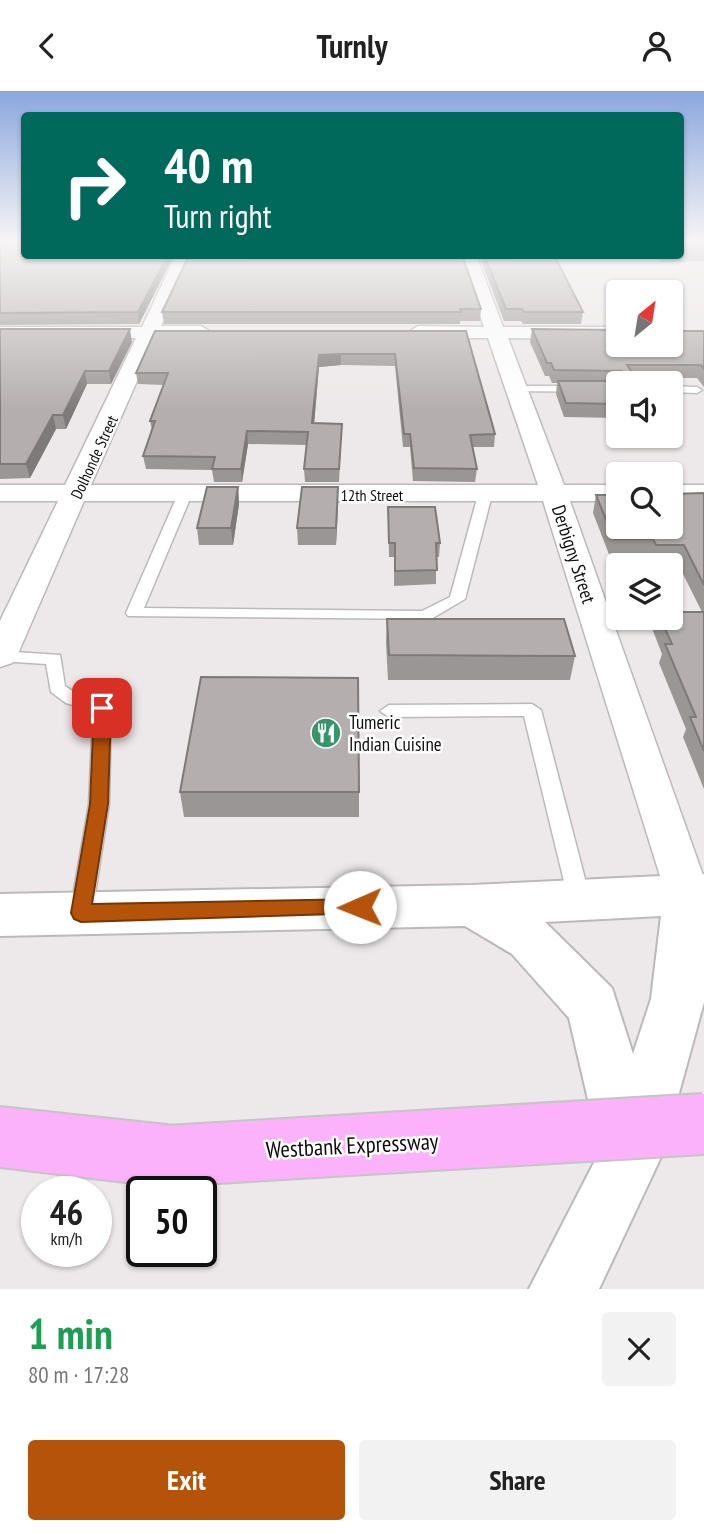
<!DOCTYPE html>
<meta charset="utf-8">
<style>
body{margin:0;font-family:"PT Sans Narrow",sans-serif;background:#f2f2f2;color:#222;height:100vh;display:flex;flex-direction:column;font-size:26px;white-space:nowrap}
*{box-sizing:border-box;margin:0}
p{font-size:23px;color:#767676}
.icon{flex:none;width:38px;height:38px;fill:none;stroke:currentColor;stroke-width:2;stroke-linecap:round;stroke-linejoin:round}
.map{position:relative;height:1198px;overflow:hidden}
.sheet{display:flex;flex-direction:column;background:#fff;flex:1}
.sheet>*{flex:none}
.banner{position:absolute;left:21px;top:21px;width:663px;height:147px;border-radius:7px;box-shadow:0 2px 5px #0004;background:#00695c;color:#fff;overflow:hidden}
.needle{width:46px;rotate:30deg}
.fabs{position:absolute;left:606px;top:189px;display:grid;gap:14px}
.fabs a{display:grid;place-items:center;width:77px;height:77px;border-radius:7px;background:#fff;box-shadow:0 2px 5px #0004;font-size:35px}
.speed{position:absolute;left:21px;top:1085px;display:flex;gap:14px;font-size:35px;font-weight:700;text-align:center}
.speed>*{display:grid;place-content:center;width:91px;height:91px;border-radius:50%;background:#fff;box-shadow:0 2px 5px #0004;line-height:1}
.speed small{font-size:18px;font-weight:400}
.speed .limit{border:4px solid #111;border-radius:10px;background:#fff;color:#111}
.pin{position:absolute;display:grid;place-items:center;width:60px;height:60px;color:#fff;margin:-30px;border-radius:14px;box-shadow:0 4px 10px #0006}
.me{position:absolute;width:77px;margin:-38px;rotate:269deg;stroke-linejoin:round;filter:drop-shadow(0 0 5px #0008)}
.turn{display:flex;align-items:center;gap:24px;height:147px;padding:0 28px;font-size:32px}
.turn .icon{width:91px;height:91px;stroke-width:2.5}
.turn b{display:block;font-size:49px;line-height:60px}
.round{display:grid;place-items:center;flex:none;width:74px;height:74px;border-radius:7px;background:#f2f2f2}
.overview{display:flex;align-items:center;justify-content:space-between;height:119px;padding:0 28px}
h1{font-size:42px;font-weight:700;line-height:52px;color:#1e9e55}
.action{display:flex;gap:14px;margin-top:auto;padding:14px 28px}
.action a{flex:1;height:80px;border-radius:7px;background:#b45309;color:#fff;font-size:28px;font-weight:700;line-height:80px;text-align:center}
.action a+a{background:#f2f2f2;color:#222}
header{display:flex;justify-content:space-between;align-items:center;height:91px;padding:0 28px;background:#fff;font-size:32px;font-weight:700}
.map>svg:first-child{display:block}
</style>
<header><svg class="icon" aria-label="back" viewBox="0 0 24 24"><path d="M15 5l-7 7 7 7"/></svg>Turnly<svg class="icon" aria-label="person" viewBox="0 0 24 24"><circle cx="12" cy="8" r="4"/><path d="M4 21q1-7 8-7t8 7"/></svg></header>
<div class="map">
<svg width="704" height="1198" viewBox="0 0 704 1198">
<rect width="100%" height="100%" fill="#ede8e9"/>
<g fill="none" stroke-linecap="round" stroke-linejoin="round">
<g stroke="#bdb9ba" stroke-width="3">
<g id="lane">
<polygon points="514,295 618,295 618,301 510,300 509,298"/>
<polygon points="670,295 697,296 702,299 697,302 670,301"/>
<polygon points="185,399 192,403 144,517 422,520 450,506 478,404 485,400 492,404 465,508 431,528 128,525 126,522 178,403"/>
<polygon points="0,560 60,564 65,595 78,604 108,613 111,617 109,713 92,822 89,829 81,831 73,829 70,822 89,713 93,620 66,612 51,601 46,573 0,570"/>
<polygon points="532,613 541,619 591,811 588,818 580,820 572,818 569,811 524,625 389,626 380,620 389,614"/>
</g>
</g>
<g stroke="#bdb9ba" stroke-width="3">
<g id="street">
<polygon points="176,164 192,164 161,235 201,235 211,241 201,247 156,247 91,394 538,394 488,247 418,247 408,241 418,235 484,236 460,164 476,164 503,236 618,236 618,248 508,247 564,394 618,394 618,410 570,410 704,787 704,817 688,822 672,817 666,804 543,410 84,410 17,565 12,572 0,576 0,530 58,410 0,410 0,394 65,394 136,247 0,248 0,236 142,236"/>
<rect x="670" y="394" width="34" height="16"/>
</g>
</g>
<g stroke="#bdb9ba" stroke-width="4">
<path id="secondary" d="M704,783v128l-42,153 -63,134h-70l71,-138 -31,-133 -57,-64 -47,-28 -465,10v-42l472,-9zM661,825l-10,83 -18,55 -21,-66 -67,-66z"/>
</g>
<g stroke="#c5c5c5" stroke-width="4">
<polygon id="highway" points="0,1016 167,1034 189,1043 198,1065 189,1087 167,1096 0,1076"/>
</g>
<use href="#lane" fill="#fff" fill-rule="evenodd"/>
<use href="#street" fill="#fff" fill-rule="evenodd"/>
<use href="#secondary" fill="#fff" fill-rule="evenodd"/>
<use href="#highway" fill="#fcb1fb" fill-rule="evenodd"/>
<g stroke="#c5c5c5" stroke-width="64" stroke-linecap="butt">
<polyline id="highway-bridge" points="167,1065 704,1033"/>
</g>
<use href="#highway-bridge" stroke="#fcb1fb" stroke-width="60"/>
</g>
<g fill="#9b9696">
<polygon points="0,151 24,164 174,164 139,233 0,234"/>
<polygon points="681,151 704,151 704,170 661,171 654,164 681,164"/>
<polygon points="479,164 554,164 583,221 581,233 523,233 521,230 504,230"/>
<polygon points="481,218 480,230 460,230 460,233 164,233 162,221"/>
<polygon points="0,238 132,251 111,293 87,293 66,338 56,338 30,387 0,388"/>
<polygon points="532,238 704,240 704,296 697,287 632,287 631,291 618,292 618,327 564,326 556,303 557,292 552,292 549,285 545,285 530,251"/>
<polygon points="466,240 495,343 494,356 472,356 477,378 475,391 413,390 410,356 403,356 395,275 341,274 319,276 314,332 342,333 339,391 305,391 304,378 307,354 248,353 242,391 214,391 212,379 146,378 143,365 152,339 150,330 164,294 138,293 136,282"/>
<polygon points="238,396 239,413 233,454 199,454 197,437"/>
<polygon points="704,402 704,698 683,646 686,638 659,572 662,563 653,540 656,527 670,527 702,521 678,473 652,473 649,466 610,466 593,422 596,404"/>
<polygon points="338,413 336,454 298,454 297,437"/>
<polygon points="388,416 440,452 439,466 436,466 436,493 394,495 394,466 389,466"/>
<polygon points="387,528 575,565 570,589 388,589 386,552"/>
<polygon points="180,701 359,701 359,726 184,726"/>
</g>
<g fill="#7e7a7a">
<polygon points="168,164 174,164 139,233 138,221"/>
<polygon points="130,238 132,251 111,293 109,280"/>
<polygon points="341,263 341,274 319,276 313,345 312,332 319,264"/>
<polygon points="85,280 87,293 66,338 63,324"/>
<polygon points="53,324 56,338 30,387 26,373"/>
<polygon points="247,340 248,353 242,391 241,378"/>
<polygon points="238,396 239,413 233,454 231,437"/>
<polygon points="338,396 338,413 336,454 336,437"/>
</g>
<g fill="#b4afae" stroke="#7e7a7a" stroke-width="2">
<polygon points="0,151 24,151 24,164 168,164 138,221 0,222"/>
<rect x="681" y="151" width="23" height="7"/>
<polygon points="189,164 462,164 481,218 460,218 461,221 162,221"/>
<polygon points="484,164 554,164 583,221 524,221 522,218 506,218"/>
<polygon points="0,238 130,238 109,280 85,280 63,324 53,324 26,373 0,373"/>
<polygon points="532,238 618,239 618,254 670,254 670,240 704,240 704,278 701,274 627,274 633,283 627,283 632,292 618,292 618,313 566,312 558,290 621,290 622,280 554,279 551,272 547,272"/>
<polygon points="155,240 466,240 495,343 470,344 477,378 414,377 410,343 404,343 395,263 341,263 319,264 312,332 342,333 339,378 304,378 308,341 247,340 241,378 212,378 215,366 143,365 155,330 150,330 168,282 136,282"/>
<polygon points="207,396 238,396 231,437 197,437"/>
<polygon points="302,396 338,396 336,437 297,437"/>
<polygon points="704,402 704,494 684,454 656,454 653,448 614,448 596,404 618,404 618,436 670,436 670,403"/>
<polygon points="388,416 435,416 440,452 436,452 437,479 395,480 395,452 389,452"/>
<polygon points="670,521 704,521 704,660 690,626 696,626 665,553 672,553 660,527 670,527"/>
<polygon points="387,528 564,528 575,565 389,564"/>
<polygon points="201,586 358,587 359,701 180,701"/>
</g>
<linearGradient id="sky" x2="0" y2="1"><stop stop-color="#8ba6de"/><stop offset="0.47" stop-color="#f7f5f5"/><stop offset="1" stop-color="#f7f5f5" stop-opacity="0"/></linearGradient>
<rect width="704" height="319" fill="url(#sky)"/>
<polygon fill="#b45309" stroke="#753606" stroke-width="2" points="102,611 111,617 108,713 92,813 360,808 367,810 370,816 367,822 81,831 74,828 71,822 90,713 94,617"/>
<defs>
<g id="restaurant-disc" transform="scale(1.575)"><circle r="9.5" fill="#37946b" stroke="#fff"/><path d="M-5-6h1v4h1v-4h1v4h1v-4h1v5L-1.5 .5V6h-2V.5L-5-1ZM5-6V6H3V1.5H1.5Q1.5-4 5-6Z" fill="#fff"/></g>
</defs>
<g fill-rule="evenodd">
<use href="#restaurant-disc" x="326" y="642"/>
</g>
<g text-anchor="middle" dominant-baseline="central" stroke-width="5" stroke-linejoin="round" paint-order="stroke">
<g font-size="16" fill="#0f0e0e" stroke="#fff">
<text transform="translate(94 366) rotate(-65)">Dolhonde Street</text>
<text x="372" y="404">12th Street</text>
</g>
<g font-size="19" fill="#0f0e0e" stroke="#fff">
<text transform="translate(574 463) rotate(72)">Derbigny Street</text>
</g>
<g font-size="19" fill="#0f0e0e" stroke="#fff" text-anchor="start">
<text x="349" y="631">Tumeric<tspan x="349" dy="22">Indian Cuisine</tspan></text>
</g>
<g font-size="23" fill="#0f0e0e" stroke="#fff">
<text transform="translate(352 1054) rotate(-3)">Westbank Expressway</text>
</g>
</g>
</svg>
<div class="fabs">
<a><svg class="needle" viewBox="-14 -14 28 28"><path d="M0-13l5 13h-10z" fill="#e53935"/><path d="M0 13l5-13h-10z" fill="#767676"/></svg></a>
<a><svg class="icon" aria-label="sound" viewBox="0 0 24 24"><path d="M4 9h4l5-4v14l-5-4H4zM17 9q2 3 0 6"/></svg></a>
<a><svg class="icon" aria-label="search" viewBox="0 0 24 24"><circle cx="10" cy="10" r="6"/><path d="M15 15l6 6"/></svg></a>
<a><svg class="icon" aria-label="layers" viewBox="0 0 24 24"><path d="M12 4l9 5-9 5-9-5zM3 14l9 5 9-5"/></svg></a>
</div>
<div class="speed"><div>46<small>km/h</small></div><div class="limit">50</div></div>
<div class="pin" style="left:102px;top:617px;background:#d93025"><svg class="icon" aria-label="arrive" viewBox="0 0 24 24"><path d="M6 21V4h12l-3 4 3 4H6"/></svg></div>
<svg class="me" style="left:360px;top:816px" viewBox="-20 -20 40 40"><circle r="19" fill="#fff"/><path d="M0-13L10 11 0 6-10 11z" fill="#b45309"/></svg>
<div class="banner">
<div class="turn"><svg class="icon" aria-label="right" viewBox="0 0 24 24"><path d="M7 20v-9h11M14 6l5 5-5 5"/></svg><div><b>40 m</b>Turn right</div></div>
</div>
</div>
<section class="sheet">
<div class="overview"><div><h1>1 min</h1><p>80 m · 17:28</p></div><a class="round"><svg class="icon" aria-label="close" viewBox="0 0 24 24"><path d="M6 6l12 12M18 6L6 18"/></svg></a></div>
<div class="action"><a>Exit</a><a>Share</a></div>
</section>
